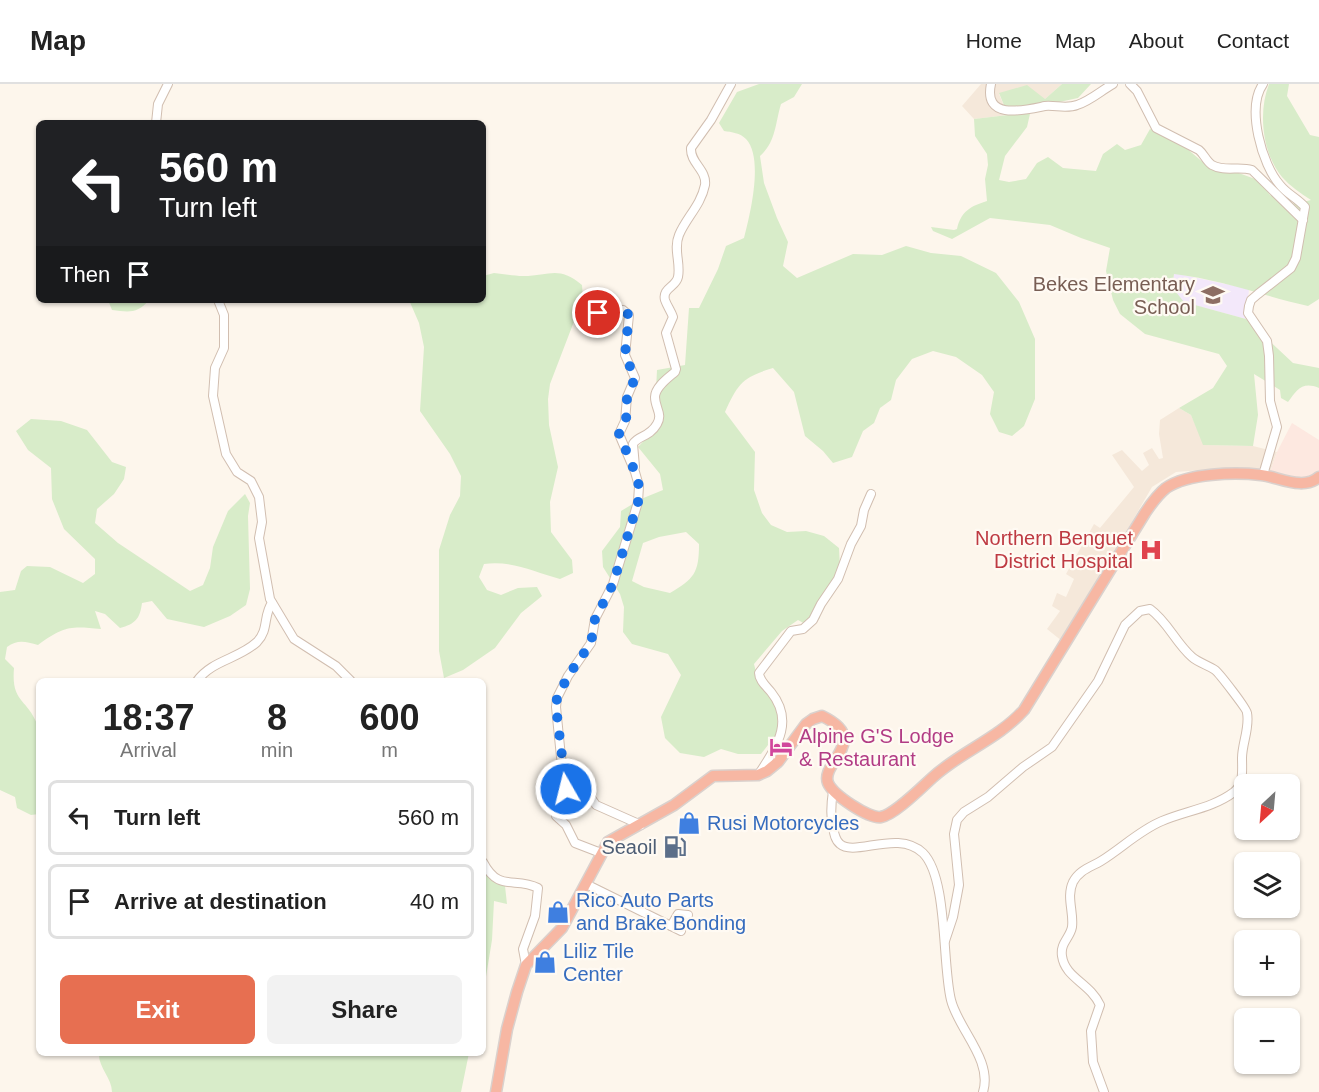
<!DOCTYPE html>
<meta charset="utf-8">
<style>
body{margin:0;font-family:Helvetica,sans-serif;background:#f2f2f2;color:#222;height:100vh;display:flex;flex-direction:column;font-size:22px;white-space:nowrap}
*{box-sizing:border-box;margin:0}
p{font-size:20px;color:#767676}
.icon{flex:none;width:33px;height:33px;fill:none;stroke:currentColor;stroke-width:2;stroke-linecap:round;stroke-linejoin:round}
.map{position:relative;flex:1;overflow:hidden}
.sheet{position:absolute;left:36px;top:594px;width:450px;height:378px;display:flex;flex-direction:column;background:#fff;border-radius:9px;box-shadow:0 2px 4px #0004}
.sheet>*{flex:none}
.top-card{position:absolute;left:36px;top:36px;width:450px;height:183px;border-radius:9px;box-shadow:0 2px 4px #0004;background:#202124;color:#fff;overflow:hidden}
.needle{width:39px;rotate:206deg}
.controls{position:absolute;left:1234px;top:690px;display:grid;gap:12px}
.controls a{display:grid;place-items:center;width:66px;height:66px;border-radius:9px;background:#fff;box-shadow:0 2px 4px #0004;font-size:30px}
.pin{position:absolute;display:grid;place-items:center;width:51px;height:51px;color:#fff;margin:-26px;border:3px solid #fff;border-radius:50%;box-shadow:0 2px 6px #0007}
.me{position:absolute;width:66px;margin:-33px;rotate:352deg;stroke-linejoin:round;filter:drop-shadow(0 0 4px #0008)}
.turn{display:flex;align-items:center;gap:21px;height:126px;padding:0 24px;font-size:27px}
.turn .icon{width:78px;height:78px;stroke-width:2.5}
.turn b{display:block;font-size:42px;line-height:51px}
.then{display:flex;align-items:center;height:57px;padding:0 24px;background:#0003;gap:12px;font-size:22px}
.eta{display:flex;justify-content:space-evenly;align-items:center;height:102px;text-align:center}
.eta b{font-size:36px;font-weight:700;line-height:42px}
.action{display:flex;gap:12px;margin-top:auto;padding:12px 24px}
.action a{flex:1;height:69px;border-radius:9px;background:#e76f51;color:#fff;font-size:24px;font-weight:700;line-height:69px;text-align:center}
.action a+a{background:#f2f2f2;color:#222}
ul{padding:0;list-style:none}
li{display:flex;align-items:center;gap:18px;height:75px;margin:0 12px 9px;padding:0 12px;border:3px solid #e0e0e0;border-radius:9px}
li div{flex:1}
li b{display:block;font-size:22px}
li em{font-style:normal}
header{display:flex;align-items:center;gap:36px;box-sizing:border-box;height:84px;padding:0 30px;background:#fff;border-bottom:2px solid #e0e0e0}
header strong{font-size:28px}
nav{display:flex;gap:33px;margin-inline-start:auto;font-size:21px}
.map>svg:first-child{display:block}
</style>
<header>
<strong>Map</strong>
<nav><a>Home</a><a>Map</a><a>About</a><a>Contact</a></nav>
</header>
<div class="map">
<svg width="1319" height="1008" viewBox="0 0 1319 1008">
<rect width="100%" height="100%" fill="#fdf6ec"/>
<g fill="#f5e8da">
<polygon points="981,0 1062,0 1045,15 999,10 1008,31 974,35 962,22"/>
<polygon points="1179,324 1191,331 1204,361 1253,362 1277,368 1270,388 1215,385 1176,388 1152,403 1099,495 1066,547 1062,557 1047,545 1060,527 1052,522 1057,509 1066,513 1074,495 1066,490 1094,440 1100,444 1134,403 1112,371 1122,366 1142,387 1149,381 1143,369 1152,364 1159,375 1163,374 1159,350 1160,336"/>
</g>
<polygon fill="#fde8e0" points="1292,339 1319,356 1319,391 1307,397 1270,388 1277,368"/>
<polygon fill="#f3e8fa" points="1174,189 1249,205 1246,235 1183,218 1172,203"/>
<g fill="#d8ecc9" fill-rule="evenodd">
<path d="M759,0h43l-8,13 -13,7c-6,20 -5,38 -21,52l4,27 13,35 11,24 -5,24 14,12 56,-24 29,1 24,-9 25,7 30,3 35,17 23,29 16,37v60l-11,27 -12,10 -13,-4 -9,-18 4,-22 -12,-17 -26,-18 -23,-6 -21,8 -16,21 -5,20 -11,8 -6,15 -11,8 -11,26 -19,6 -10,-12 -18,-15 -11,-44 -21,-24c-30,9 -35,15 -48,44l30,40 -1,38 8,23 9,12 16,7 19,-1 18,5 15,12 1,19 -5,14 -15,18v19l-13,7 -9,-5 -16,11 -28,33 3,12 20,30 1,26 -17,22h-23l-17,-5 -17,8 -24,-4 -15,-15 -4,-21 20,-42 -13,-21 -36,-10 -9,-12 1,-25 -4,-13 -17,-27 -1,-16 18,-24 1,-16 20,-12 22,-9 -3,-16 -22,-27 16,-17 3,-60 28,-5 4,-57h10l19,-39 8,-23 18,-8c6,-23 20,-80 2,-99 -6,-6 -14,-7 -22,-8l-5,-8 18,-31zM686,448l13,12c0,29 -5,35 -29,49l-26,-6 -12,-6 11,-38 16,-6z"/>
<path d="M1062,0h29l-13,14 -33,7h-13l-5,22 -22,29 -6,24 10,2 17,-3 11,-16 11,-6 15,11 33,3 7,-17 14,-10 8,6 16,-5 9,-16 13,4 22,14 20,17 28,7 25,9 12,15 25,9 16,-4c-11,-7 -21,-14 -29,-23 -20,-24 -24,-65 -13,-93h20l-2,12 23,39 9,2v162l-11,7c-44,-10 -89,-27 -134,-32l-2,13 12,15 62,17 47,44 26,5v20c-17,-7 -22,2 -31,14l-7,-4 -1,-8 -26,-16 4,41 -5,31 -50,-1 -12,-30 -12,-7 34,-20 14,-22 -8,-12 -74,-20 -25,-20 -7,-14 -7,-29 4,-23 -29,-10 -31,-13 -60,-7 -38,21 -19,-8 -2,-4 23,3 3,-1c4,-18 14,-23 30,-28l-2,-22 3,-14 -1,-11 -12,-18 -1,-17 34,-4 -9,-22 28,-8 18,14z"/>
<path d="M494,189c10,1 20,3 29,3 27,0 35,-11 59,9l1,13 -33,86 -2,15 1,26 9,42 -8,35 1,30 21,28 1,13 -13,6c-26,-7 -49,-19 -76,-15l-5,13 8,13 14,5 17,-7 19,-1 5,9 -21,17 -26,35 -32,22 -19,8 -5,-27v-101l11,-35 10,-19 1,-20 -11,-22 -30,-43 4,-64 -5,-24 -10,-23h74v-24z"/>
<path d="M108,216h41c-11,14 -21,12 -37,10z"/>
<path d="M31,335l30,2 26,9 25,32 14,5 -2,12 -10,15 -17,15 -2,14 23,20 72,48 13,-6 7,-17 3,-21 15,-36 17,-17 5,9 -2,13 2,73 -4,16 -16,11 -26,11 -37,-8 -15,-18 -10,2c-2,16 -7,21 -22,25l-15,-14 -10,-3 6,18c-31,-3 -37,-3 -63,16 -12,-3 -20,-6 -31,2l-2,12 9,9c-3,35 13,30 23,56l2,90 -8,1 -14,-7 -2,-11 -15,-7v-198l15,-2 6,-19 6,-5 23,1 33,16 12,-9v-15l-31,-30 -12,-30 -1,-31 -23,-18 -12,-19z"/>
<polygon points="483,786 505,802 507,820 494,817 492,856 483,911"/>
<path d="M99,969h370l-8,39h-349c0,-14 -14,-25 -13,-39z"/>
</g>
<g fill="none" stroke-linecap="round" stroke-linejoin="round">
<g stroke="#d1beb0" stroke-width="10">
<g id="minor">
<path d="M991,0c-8,37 34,26 54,22 10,-1 22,3 32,-1 13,-4 25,-15 36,-21"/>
<path d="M1130,0l7,7 19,37 43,22c5,4 7,11 13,15 12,7 27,1 40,5l51,50"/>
<polyline points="156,39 158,20 168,0"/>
<polyline points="218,216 224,231 224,264 215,284 213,312 226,370 237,388 251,397 259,413 262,438 259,454 270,515 294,555 336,582 351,597"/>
<path d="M589,238c9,-11 20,-13 34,-12l6,5 -4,40 10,23 -8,19 -2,24 -6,13 16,38 4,14 -1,16 -25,82 -18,35 -4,24 -23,33 -11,22 -1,9 5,50 5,28 -10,21v10l10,9 9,18 26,10"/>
<path d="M635,383l-2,-23c5,-9 16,-6 24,-20 6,-10 -2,-16 -2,-27 0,-10 13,-19 20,-25l1,-3 -10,-36 7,-16c-2,-6 -6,-11 -8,-17 -3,-12 11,-13 13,-23 3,-14 -5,-28 1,-42 7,-17 22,-30 26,-50 2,-15 -15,-22 -14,-37l20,-28 20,-36"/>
<path d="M1263,391l14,-48 -7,-26 -1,-45 -2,-15 -19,-28 1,-7 2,-6 7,-6 33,-26 5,-10 9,-51c-8,-9 -18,-13 -25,-22 -18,-20 -34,-77 -17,-101"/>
<path d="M197,597c15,-21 42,-22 60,-39 12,-12 6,-27 15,-39"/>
<path d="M759,690c17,-27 36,-52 12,-82 -5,-6 -12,-12 -12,-19l32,-42 12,-2 10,-9 8,-16 17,-25 13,-35 10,-18 3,-16 7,-16"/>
<polyline points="586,698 589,711 596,721 641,741"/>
<path d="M833,707c-2,13 -3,24 0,36 1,6 2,13 7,17 15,13 58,-15 83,9 25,25 19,111 28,147 7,29 42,60 32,92"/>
<path d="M483,778c16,31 32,14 55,26l-3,28 -12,33 3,16"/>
<polyline points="586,800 671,842 678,830 688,831"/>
<polyline points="671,842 681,847"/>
<path d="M945,857l8,-24 6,-32 -5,-51 3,-14 7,-8 24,-15 35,-30 29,-20 46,-66 27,-56 15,-14 10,-2c18,13 25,33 42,48 7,6 16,8 23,13 4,3 32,39 32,43 3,14 -5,31 -5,45 0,12 2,26 -8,34 -21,16 -49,19 -72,29 -22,9 -40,27 -61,40 -10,6 -22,9 -28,21 -7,15 1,30 -1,45 -2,11 -12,16 -10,29 3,22 28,27 38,49l-9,26 2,31 11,30"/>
</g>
</g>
<g stroke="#dad1cd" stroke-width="13">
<path id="highway" d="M496,1008l11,-63 10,-37 9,-27 36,-37 46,-86 66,-37 39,-29 45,-1 9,-4 11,-9 28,-38 7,-5 9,-3c50,24 -2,46 6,67 5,12 41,36 53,34 13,-2 40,-29 51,-39 28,-26 66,-39 92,-68l121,-197c6,-9 12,-18 21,-25 22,-15 69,-16 95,-13 18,2 42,16 58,2"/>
</g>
<use href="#minor" stroke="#fff" stroke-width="8"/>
<use href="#highway" stroke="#f7b7a3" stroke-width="10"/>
</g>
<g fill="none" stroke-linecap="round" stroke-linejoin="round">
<polyline stroke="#1a73e8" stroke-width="10" stroke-dasharray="0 18" points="566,705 556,623 557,614 568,592 591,559 595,535 613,500 638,418 639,402 635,388 619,350 626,337 627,313 635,294 625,271 629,231 623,226 598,229"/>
</g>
<defs>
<g id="school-bare" transform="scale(1.8)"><path d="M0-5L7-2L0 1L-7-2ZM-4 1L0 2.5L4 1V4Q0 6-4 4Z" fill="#8d6e63" stroke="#fffaf3" stroke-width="2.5" paint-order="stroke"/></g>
<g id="hospital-bare" transform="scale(1.8)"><path d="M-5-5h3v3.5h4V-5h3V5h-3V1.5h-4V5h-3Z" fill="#e0444e" stroke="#fffaf3" stroke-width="2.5" paint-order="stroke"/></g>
<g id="hotel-bare" transform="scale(1.8)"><path d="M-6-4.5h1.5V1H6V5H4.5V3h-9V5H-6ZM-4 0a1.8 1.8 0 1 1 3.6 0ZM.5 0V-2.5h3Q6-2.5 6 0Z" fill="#d1479c" stroke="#fffaf3" stroke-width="2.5" paint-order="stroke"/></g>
<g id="shop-bare" transform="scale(1.8)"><path d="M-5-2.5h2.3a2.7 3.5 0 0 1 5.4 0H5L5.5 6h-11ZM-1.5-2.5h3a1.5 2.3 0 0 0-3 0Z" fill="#3f7fe0" stroke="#fffaf3" stroke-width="2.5" paint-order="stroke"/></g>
<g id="fuel-bare" transform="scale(1.8)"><path d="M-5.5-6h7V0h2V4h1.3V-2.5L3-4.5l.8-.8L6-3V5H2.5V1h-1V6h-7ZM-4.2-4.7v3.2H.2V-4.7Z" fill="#5c6f8a" stroke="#fffaf3" stroke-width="2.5" paint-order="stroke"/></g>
</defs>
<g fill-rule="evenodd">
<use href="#school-bare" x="1213" y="211"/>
<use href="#hospital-bare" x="1151" y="466"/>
<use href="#hotel-bare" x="781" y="663"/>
<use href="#shop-bare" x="689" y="739"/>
<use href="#fuel-bare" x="675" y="763"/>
<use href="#shop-bare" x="558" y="828"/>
<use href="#shop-bare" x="545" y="878"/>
</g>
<g text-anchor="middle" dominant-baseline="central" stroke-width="4.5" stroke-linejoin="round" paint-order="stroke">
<g font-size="20" fill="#785e54" stroke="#fffaf3" text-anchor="end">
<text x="1195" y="200">Bekes Elementary<tspan x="1195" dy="23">School</tspan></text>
</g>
<g font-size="20" fill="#be3a42" stroke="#fffaf3" text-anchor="end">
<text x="1133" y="454">Northern Benguet<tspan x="1133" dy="23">District Hospital</tspan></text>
</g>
<g font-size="20" fill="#b23c85" stroke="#fffaf3" text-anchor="start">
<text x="799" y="652">Alpine G'S Lodge<tspan x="799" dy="23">&amp; Restaurant</tspan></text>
</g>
<g font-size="20" fill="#366cbe" stroke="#fffaf3" text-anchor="start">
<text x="707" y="739">Rusi Motorcycles</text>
<text x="576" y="816">Rico Auto Parts<tspan x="576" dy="23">and Brake Bonding</tspan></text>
<text x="563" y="867">Liliz Tile<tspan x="563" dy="23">Center</tspan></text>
</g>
<g font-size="20" fill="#4e5e75" stroke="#fffaf3" text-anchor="end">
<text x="657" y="763">Seaoil</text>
</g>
</g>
</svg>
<div class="controls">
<a><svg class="needle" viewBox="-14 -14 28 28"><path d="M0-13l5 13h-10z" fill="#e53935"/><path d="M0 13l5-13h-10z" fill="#767676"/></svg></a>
<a><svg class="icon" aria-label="layers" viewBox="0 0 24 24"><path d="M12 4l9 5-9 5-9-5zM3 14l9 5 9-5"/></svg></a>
<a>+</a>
<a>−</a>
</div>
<div class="pin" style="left:598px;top:229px;background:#d93025"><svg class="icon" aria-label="arrive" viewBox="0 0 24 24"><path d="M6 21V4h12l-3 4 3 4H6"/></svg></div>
<svg class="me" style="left:566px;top:705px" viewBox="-20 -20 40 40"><circle r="17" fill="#1a73e8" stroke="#fff" stroke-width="3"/><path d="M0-11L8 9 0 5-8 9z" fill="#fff"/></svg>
<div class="top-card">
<div class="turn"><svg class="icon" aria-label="left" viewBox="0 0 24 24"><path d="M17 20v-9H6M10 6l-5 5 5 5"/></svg><div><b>560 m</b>Turn left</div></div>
<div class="then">Then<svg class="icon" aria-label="arrive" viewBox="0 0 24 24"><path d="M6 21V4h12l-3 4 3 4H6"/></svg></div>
</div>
<section class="sheet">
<div class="eta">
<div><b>18:37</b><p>Arrival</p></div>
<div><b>8</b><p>min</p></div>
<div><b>600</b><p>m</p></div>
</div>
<ul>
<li><svg class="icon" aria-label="left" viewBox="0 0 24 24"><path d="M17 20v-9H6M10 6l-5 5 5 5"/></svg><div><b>Turn left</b></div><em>560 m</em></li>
<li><svg class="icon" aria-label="arrive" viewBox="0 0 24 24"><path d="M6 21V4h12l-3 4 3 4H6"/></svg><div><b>Arrive at destination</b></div><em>40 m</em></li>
</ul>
<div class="action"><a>Exit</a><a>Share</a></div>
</section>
</div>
